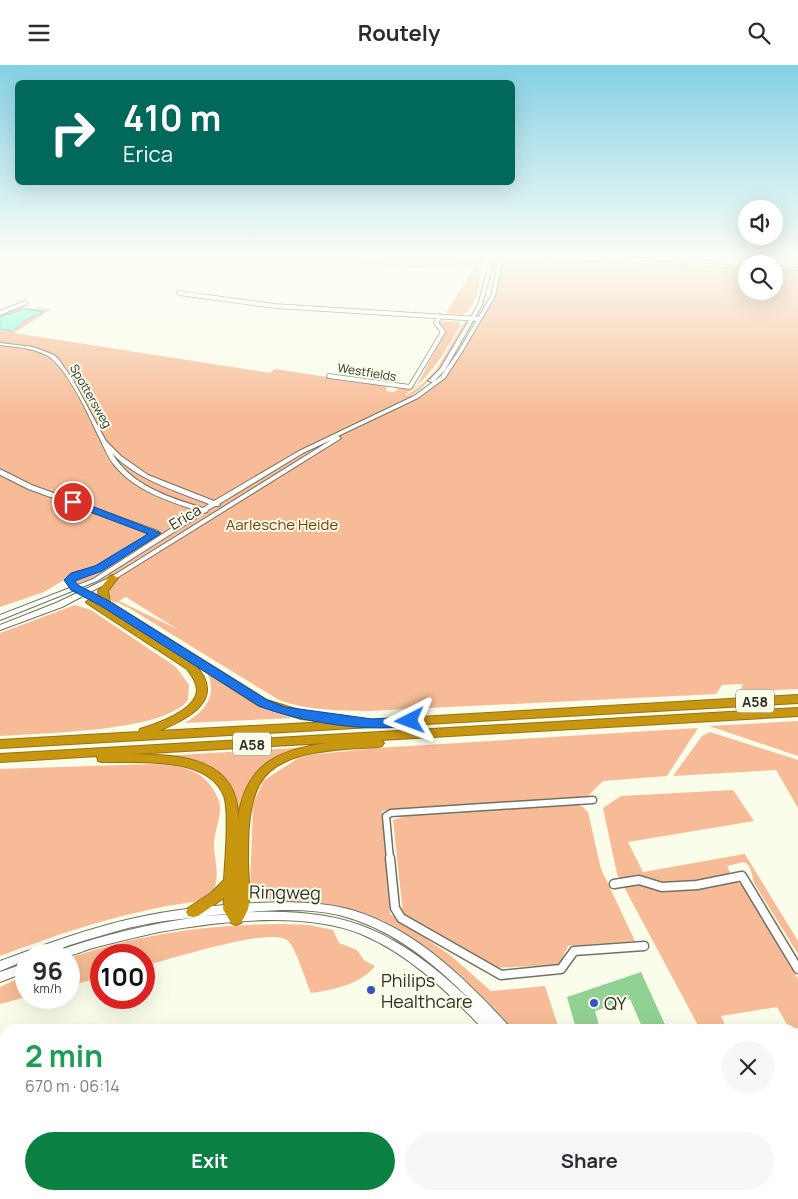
<!DOCTYPE html>
<meta charset="utf-8">
<style>
body{margin:0;font-family:Manrope,sans-serif;background:#f7f7f7;color:#2b2b33;height:100vh;display:flex;flex-direction:column;font-size:19px;white-space:nowrap}
*{box-sizing:border-box;margin:0}
p{font-size:16px;color:#7c7c81}
.icon{flex:none;width:28px;height:28px;fill:none;stroke:currentColor;stroke-width:2;stroke-linecap:round;stroke-linejoin:round}
.map{position:relative;flex:1;overflow:hidden}
.side{position:absolute;left:0px;top:959px;width:799px;height:176px;display:flex;flex-direction:column;background:#fff;border-radius:15px 15px 0 0;box-shadow:0 5px 20px #0002}
.side>*{flex:none}
.banner{position:absolute;left:15px;top:15px;width:500px;height:105px;border-radius:8px;box-shadow:0 5px 20px #0002;background:#00695c;color:#fff;overflow:hidden}
.controls{position:absolute;left:738px;top:135px;display:grid;gap:10px}
.controls a{display:grid;place-items:center;width:45px;height:45px;border-radius:50%;background:#fff;box-shadow:0 5px 20px #0002;font-size:25px}
.speed{position:absolute;left:15px;top:879px;display:flex;gap:10px;font-size:25px;font-weight:700;text-align:center}
.speed>*{display:grid;place-content:center;width:65px;height:65px;border-radius:50%;background:#fff;box-shadow:0 5px 20px #0002;line-height:1}
.speed small{font-size:12px;font-weight:400}
.speed .limit{border:8px solid #d22;background:#fff;color:#111}
.pin{position:absolute;display:grid;place-items:center;width:42px;height:42px;color:#fff;margin:-21px;border:2px solid #fff;border-radius:50%;box-shadow:0 1px 5px #0007}
.me{position:absolute;width:55px;margin:-28px;rotate:267deg;stroke-linejoin:round;filter:drop-shadow(0 0 4px #0008)}
.turn{display:flex;align-items:center;gap:18px;height:105px;padding:0 25px;font-size:22px}
.turn .icon{width:65px;height:65px;stroke-width:2.5}
.turn b{display:block;font-size:35px;line-height:42px}
.round{display:grid;place-items:center;flex:none;width:52px;height:52px;border-radius:26px;background:#f7f7f7}
.overview{display:flex;align-items:center;justify-content:space-between;height:85px;padding:0 25px}
h1{font-size:30px;font-weight:700;line-height:38px;color:#1e9e55}
.button{display:flex;gap:10px;margin-top:auto;padding:10px 25px}
.button a{flex:1;height:58px;border-radius:30px;background:#0b8043;color:#fff;font-size:20px;font-weight:700;line-height:58px;text-align:center}
.button a+a{background:#f7f7f7;color:#2b2b33}
header{display:flex;justify-content:space-between;align-items:center;height:65px;padding:0 25px;background:#fff;font-size:22px;font-weight:700}
.map>svg:first-child{display:block}
</style>
<header><svg class="icon" aria-label="menu" viewBox="0 0 24 24"><path d="M4 6h16M4 12h16M4 18h16"/></svg>Routely<svg class="icon" aria-label="search" viewBox="0 0 24 24"><circle cx="10" cy="10" r="6"/><path d="M15 15l6 6"/></svg></header>
<div class="map">
<svg width="798" height="1134" viewBox="0 0 798 1134">
<rect width="100%" height="100%" fill="#f9fdea"/>
<g fill="#f7bc97" fill-rule="evenodd">
<polygon points="303,192 374,192 371,199 314,195 313,192"/>
<path d="M378,192h4l-1,4 68,2 4,-6h30v9l-3,1 -21,-1 23,3c-3,14 -5,40 -20,46l-16,-2 28,-45 -33,-2 -5,3 -63,-4z"/>
<path d="M505,192l241,12v22h28v-21l24,2v417l-58,3 3,-8 -21,1 -6,9 -348,17c-30,-1 -60,0 -89,-11l-150,-92 -12,-6 -3,1 -6,-7 1,-9 -16,-9 -17,6 -2,-1v-9l-30,18 -44,15v-278l10,1 1,2 15,-12 18,-8 -19,-3 -25,8v-3l16,-6 35,1 -37,24 256,40 5,-4 112,17 -1,5 8,1 4,-4 10,1 9,-4 28,-53 -7,-9 1,-2 21,1v4c-16,27 -29,51 -55,69h2l13,-9 16,-16 29,-49 2,4c-16,27 -29,53 -56,71l7,1 20,-14 16,-18 38,-64 10,-42zM126,532l51,32 -58,-28z"/>
<path d="M75,540l16,5 85,57 13,18 -1,15c-23,32 -148,33 -188,36v-103z"/>
<path d="M207,607l54,36 31,10 -107,5c20,-12 33,-27 22,-51z"/>
<polygon points="798,656 798,691 709,661"/>
<polygon points="698,663 667,711 603,716 587,732 382,746 390,849 450,890 491,926 545,921 559,964 508,964 408,873 384,856 338,841 256,834 250,824 253,739 264,715 297,694 309,690 377,683"/>
<polygon points="710,667 798,695 798,743 776,705 673,711 702,671"/>
<polygon points="310,682 295,688 255,715 241,810 224,714 163,691"/>
<path d="M152,699c30,1 55,5 67,37 4,12 -5,31 -5,44 0,14 8,37 -3,48 -11,11 -30,10 -44,13 -57,11 -112,29 -167,50v-187z"/>
<path d="M733,725l21,31 -126,21 15,30 102,-18 53,87v13l-44,-71c-3,-7 -1,-17 -10,-21l-17,4 6,12 10,8 55,93v49h-9l-12,-21 -56,9 6,13h-27l-83,-155 -14,-66 18,-12z"/>
<polygon points="576,739 583,742 588,747 601,804 635,876 568,881 559,900 494,903 403,849 393,755 409,750"/>
<path d="M283,859l26,1 24,5 6,13 18,7 7,10 11,6c-14,18 -42,24 -64,27 -5,-11 -16,-48 -24,-53 -17,-13 -119,20 -143,26v-11h-43v22l-32,9v-28c70,-24 140,-34 214,-34z"/>
<polygon points="26,910 26,932 0,939 0,922"/>
</g>
<polygon fill="#8ffbe0" stroke="#72bea9" points="25,244 44,247 26,255 11,267 10,265 0,264 0,252"/>
<polygon fill="#92d194" points="641,907 667,964 643,964 630,934 595,946 600,964 576,964 567,932"/>
<g fill="none" stroke-linecap="round" stroke-linejoin="round">
<g stroke="#707262" stroke-width="5.5">
<g id="street-far3">
<polyline points="179,228 275,241 479,254"/>
<polyline points="0,248 25,238"/>
<polyline points="329,311 410,322 443,267 436,258 440,251"/>
</g>
</g>
<g stroke="#707262" stroke-width="7">
<g id="street-far2">
<polyline points="0,407 30,422 156,468"/>
<polyline points="76,524 71,519 70,513 98,503 156,468"/>
</g>
</g>
<g stroke="#707262" stroke-width="9">
<polyline id="street-far1" points="390,794 386,751 391,748 593,735"/>
</g>
<g stroke="#707262" stroke-width="11">
<g id="street">
<polyline points="390,793 395,843 401,853 501,910 561,904 574,886 644,881"/>
<polyline points="614,819 639,815 662,822 697,820 742,811 798,904"/>
<polyline points="156,1134 166,1130"/>
</g>
</g>
<g stroke="#707262" stroke-width="2">
<g id="secondary">
<path d="M491,192h4l-13,48 -37,65 -12,12 8,-6 17,-24 33,-56 8,-39h4l-8,39 -33,56 -17,26 -27,20 -80,38 3,2 -1,1 -225,140 -53,28 -62,23v-5l56,-22 55,-26 220,-137 -28,13 -84,51 1,1 -1,1h-4l-7,4 -1,2 -3,1 -107,68 -97,39v-5l93,-36 105,-68c-30,-10 -62,-20 -83,-45 -8,-9 -12,-22 -18,-33 -9,-20 -31,-66 -49,-77 -14,-8 -32,-9 -48,-11v-2l33,4 21,8 5,5 14,20 33,61 15,15 27,19 66,26 85,-50 115,-55 19,-14 -5,-1 12,-12 38,-64zM112,388c25,27 64,38 97,51l-6,4c-33,-10 -73,-23 -91,-55z"/>
<polygon points="530,192 551,192 746,201 746,203 532,193"/>
<polygon points="774,202 798,203 798,205 774,204"/>
<path d="M287,837c23,1 46,2 68,9 63,20 110,68 153,114l1,4h-26c-35,-37 -74,-75 -122,-95 -57,-23 -142,-13 -202,-2 -22,5 -44,10 -66,16 -8,2 -15,6 -22,7 -4,1 -13,0 -18,0l1,-3c85,-30 231,-60 316,-23 40,17 73,45 104,75 -37,-39 -82,-76 -135,-89 -35,-8 -73,-5 -109,-1 -34,3 -68,6 -102,14 -19,5 -39,11 -58,17 -9,3 -19,9 -29,10 -4,1 -10,0 -15,0v5l-26,11v-10c44,-16 89,-33 135,-43 49,-11 101,-15 152,-16z"/>
<polygon points="26,898 26,907 0,917 0,907"/>
<polygon points="601,1130 615,1130 616,1134 602,1134"/>
<polygon points="616,1130 630,1130 631,1134 617,1134"/>
</g>
</g>
<g stroke="#937218" stroke-width="2">
<g id="highway">
<path d="M113,510l5,3 -10,13 2,11 157,98 35,11 42,5 4,1 1,4 449,-26v8l-798,45v-8l139,-8 1,-3c16,-5 55,-18 57,-38 0,-9 -5,-15 -10,-22l-99,-65 -2,-2 4,-3 -19,-10 2,-2h6l20,9 -1,-5 12,-15zM166,581l93,60 42,13 26,3 -169,9c28,-11 69,-31 38,-65 -8,-8 -21,-14 -30,-20z"/>
<path d="M798,643v8l-417,24 3,3 -2,3 -4,1c-35,3 -100,1 -119,38 -11,22 -11,51 -11,75 0,12 3,39 0,49 -2,5 -5,10 -7,14l-5,2 -5,-2 -8,-14 1,-11 -26,18 -5,1 -5,-1 -2,-4 2,-4 23,-15 13,-13c1,-19 6,-69 0,-84 -16,-41 -87,-33 -122,-34l-4,-1 -1,-5 -97,6v-8zM327,678c-50,7 -82,22 -89,76 1,-62 -59,-64 -106,-65z"/>
</g>
</g>
<use href="#street-far3" stroke="#fff" stroke-width="4"/>
<use href="#street-far2" stroke="#fff" stroke-width="5"/>
<use href="#street-far1" stroke="#fff" stroke-width="6"/>
<use href="#street" stroke="#fff" stroke-width="8"/>
<use href="#secondary" fill="#fff" fill-rule="evenodd"/>
<use href="#highway" fill="#c9960f" fill-rule="evenodd"/>
</g>
<linearGradient id="sky" x2="0" y2="1"><stop stop-color="#84d0e5"/><stop offset="0.55" stop-color="#fcfef6"/><stop offset="1" stop-color="#fcfef6" stop-opacity="0"/></linearGradient>
<rect width="798" height="350" fill="url(#sky)"/>
<path fill="#1a73e8" stroke="#114b97" d="M69,435h7l85,33 -59,38 -27,10 3,4 31,16 158,99 18,7 87,12 38,-2 7,4 -2,3c-40,11 -119,-3 -156,-18l-158,-100 -30,-16 -7,-10 7,-7 24,-7 53,-32 -79,-30z"/>
<g fill="#3552c3" stroke="#f9fdea" stroke-width="2">
<circle cx="371" cy="925" r="5"/>
<circle cx="594" cy="938" r="5"/>
</g>
<g text-anchor="middle" dominant-baseline="central" stroke-width="4" stroke-linejoin="round" paint-order="stroke">
<g font-size="12" fill="#2f3029" stroke="#f9fdea">
<text transform="translate(367 307) rotate(9)">Westfields</text>
<text transform="translate(91 331) rotate(60)">Spottersweg</text>
</g>
<g fill="#f9fdea" stroke="#6c6e63" stroke-width="1">
<rect x="736" y="624.5" width="38" height="23" rx="4"/>
<rect x="233" y="667.5" width="38" height="23" rx="4"/>
</g>
<g font-size="14" font-weight="bold" fill="#2f3029">
<text x="755" y="636">A58</text>
<text x="252" y="679">A58</text>
</g>
<g font-size="15" fill="#2f3029" stroke="#f9fdea">
<text transform="translate(185 452) rotate(-31)">Erica</text>
</g>
<g font-size="15" fill="#7c3b00" stroke="#f9fdea">
<text x="282" y="459">Aarlesche Heide</text>
</g>
<g font-size="18" fill="#2f3029" stroke="#f9fdea">
<text transform="translate(285 827) rotate(1)">Ringweg</text>
</g>
<g font-size="18" fill="#2f3029" stroke="#f9fdea" text-anchor="start">
<text x="381" y="915">Philips<tspan x="381" dy="21">Healthcare</tspan></text>
<text x="604" y="938">QY</text>
</g>
</g>
</svg>
<div class="controls">
<a><svg class="icon" aria-label="sound" viewBox="0 0 24 24"><path d="M4 9h4l5-4v14l-5-4H4zM17 9q2 3 0 6"/></svg></a>
<a><svg class="icon" aria-label="search" viewBox="0 0 24 24"><circle cx="10" cy="10" r="6"/><path d="M15 15l6 6"/></svg></a>
</div>
<div class="speed"><div>96<small>km/h</small></div><div class="limit">100</div></div>
<div class="pin" style="left:73px;top:437px;background:#d93025"><svg class="icon" aria-label="arrive" viewBox="0 0 24 24"><path d="M6 21V4h12l-3 4 3 4H6"/></svg></div>
<svg class="me" style="left:410px;top:656px" viewBox="-20 -20 40 40"><path d="M0-17L14 15 0 8-14 15z" fill="#1a73e8" stroke="#fff" stroke-width="4"/></svg>
<div class="banner">
<div class="turn"><svg class="icon" aria-label="right" viewBox="0 0 24 24"><path d="M7 20v-9h11M14 6l5 5-5 5"/></svg><div><b>410 m</b>Erica</div></div>
</div>
<section class="side">
<div class="overview"><div><h1>2 min</h1><p>670 m · 06:14</p></div><a class="round"><svg class="icon" aria-label="close" viewBox="0 0 24 24"><path d="M6 6l12 12M18 6L6 18"/></svg></a></div>
<div class="button"><a>Exit</a><a>Share</a></div>
</section>
</div>
